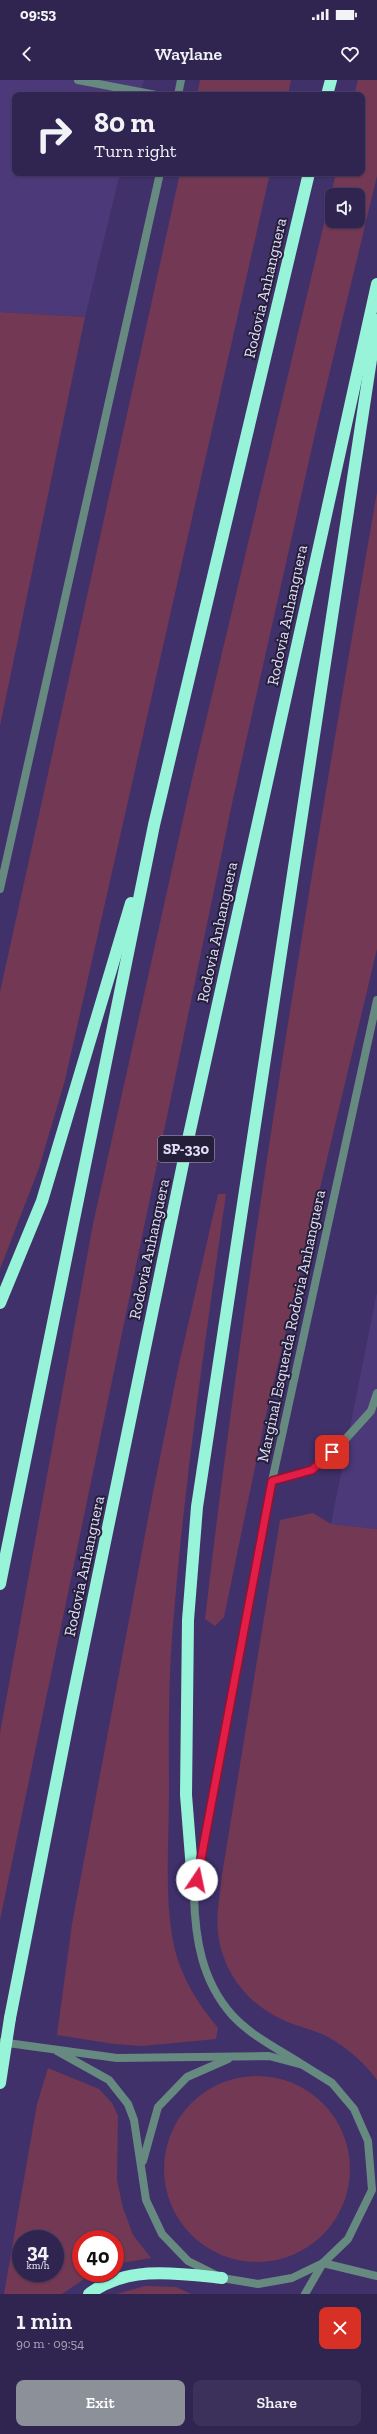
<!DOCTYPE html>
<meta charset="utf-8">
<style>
body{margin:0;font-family:"Zilla Slab",serif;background:#3c315a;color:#f1f3f6;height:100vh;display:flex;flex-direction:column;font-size:15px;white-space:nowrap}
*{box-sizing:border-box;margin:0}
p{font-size:13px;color:#a8a5b7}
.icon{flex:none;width:22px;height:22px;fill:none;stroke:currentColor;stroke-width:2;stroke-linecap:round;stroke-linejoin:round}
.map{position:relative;height:2214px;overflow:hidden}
.details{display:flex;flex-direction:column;background:#302550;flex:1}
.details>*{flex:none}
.hud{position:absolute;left:12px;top:12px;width:353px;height:84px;border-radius:8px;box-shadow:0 1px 3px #0004,0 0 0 1px #4b4267;background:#302550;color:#f1f3f6;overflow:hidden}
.controls{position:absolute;left:325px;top:108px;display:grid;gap:8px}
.controls a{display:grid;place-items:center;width:40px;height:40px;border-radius:8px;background:#302550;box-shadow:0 1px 3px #0004,0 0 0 1px #4b4267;font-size:20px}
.speed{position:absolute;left:12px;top:2150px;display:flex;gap:8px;font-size:20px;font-weight:700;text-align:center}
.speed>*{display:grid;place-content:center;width:52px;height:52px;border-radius:50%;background:#302550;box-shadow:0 1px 3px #0004,0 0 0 1px #4b4267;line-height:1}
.speed small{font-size:10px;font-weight:400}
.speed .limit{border:6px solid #d22;background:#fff;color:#111}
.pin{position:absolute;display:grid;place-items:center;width:34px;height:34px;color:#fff;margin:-17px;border-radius:8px;box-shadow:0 2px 6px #0006}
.me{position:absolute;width:44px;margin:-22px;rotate:11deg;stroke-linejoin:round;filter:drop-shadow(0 0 3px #0008)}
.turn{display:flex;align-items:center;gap:14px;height:84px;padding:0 16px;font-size:18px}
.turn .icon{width:52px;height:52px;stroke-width:2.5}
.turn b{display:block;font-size:28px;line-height:34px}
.round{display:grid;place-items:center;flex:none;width:42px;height:42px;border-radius:8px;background:#3c315a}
.summary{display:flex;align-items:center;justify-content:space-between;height:68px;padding:0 16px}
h1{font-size:24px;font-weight:600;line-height:30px}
.cta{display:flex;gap:8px;margin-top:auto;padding:8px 16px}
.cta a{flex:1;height:46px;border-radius:8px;background:#8c9099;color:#fff;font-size:16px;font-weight:600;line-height:46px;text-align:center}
.cta a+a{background:#3c315a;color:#f1f3f6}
.status{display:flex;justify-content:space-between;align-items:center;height:28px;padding:0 20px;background:#302550;direction:ltr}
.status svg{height:11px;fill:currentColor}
header{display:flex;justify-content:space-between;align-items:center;height:52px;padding:0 16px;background:#302550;font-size:18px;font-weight:600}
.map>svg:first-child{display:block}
</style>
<div class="status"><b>09:53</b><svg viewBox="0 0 49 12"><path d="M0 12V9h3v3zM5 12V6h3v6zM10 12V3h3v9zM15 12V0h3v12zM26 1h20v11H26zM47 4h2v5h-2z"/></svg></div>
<header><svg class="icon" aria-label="back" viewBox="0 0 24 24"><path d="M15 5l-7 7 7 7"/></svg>Waylane<svg class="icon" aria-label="heart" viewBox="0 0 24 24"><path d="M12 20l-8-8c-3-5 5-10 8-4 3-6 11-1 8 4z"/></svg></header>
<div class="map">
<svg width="377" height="2214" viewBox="0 0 377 2214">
<rect width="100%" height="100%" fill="#40316b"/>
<g fill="#4b397a">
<polygon points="0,0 144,0 140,15 15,15 15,93 120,93 85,237 0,232"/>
<polygon points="377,1212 377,1449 331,1444"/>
</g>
<g fill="#733853" fill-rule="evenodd">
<polygon points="200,0 291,0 288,15 197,15"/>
<path d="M358,0h19v96l-60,249 -84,374 -233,1121v-187l93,-509 99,-445 144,-606h26v-78h-8zM332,115h26v26h-26z"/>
<polygon points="180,93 270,93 65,1000 39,1088 0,1189 0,912"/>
<polygon points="0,232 85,237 0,646"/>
<path d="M377,412v457l-112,470 -41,198 -9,9 -10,-7c44,-378 107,-752 172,-1127z"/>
<path d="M218,1114h8c-21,148 -43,296 -54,445 -4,51 -3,103 -3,154 0,50 -5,104 5,153 7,31 24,58 44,82l-2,11 -74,7 -28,-2 -57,-9 15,-111 82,-437 25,-123z"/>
<path d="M313,1433l18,11 46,5v551c-12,-17 -34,-36 -53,-45 -11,-5 -23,-8 -34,-12 -39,-15 -67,-48 -72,-90 -2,-17 2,-36 3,-52l59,-361z"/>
<path d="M48,1988l51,21 13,14 6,13 -1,64 6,28 10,27 18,23 -36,6v-25h-34v34h12l-31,21h-58l33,-190zM21,2159h34v34h-34z"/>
<circle cx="257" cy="2089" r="93"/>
<polygon points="145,2206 176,2207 191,2214 117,2214"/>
</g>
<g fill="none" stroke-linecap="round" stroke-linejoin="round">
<g stroke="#668a7f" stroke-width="8">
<polyline points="78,0 156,15"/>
<polyline points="272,1401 312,1390 342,1363 371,1331 377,1313"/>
</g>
<g stroke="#668a7f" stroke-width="8">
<polyline points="178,15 181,0"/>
<polyline points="0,809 160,93"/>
<polyline points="0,1962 117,1978 269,1976 303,1985 332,2003 354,2029 368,2061 372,2110 348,2159 323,2183 292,2198 258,2204 222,2198 188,2181 162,2154 146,2120 134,2040 128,2024 109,2000 57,1971"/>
<path d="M303,1985c-23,-15 -52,-29 -71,-50 -30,-34 -37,-76 -38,-120l78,-414 105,-481"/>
<polyline points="143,2081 158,2027 187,1997 228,1979"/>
<polyline points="305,2214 323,2183 377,2196"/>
</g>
<g stroke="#97f4d8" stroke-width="12">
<polyline points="327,15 331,0"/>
<polyline points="0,1223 42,1121 131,823"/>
<polyline points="0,1504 154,745 309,93"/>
<polyline points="194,1815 186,1715 188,1540 197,1427 377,240"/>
<polyline points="10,1938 71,1627 187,1064 377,204"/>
<path d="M89,2214c39,-29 87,-21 133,-16"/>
</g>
<polyline stroke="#97f4d8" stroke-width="12" points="0,2003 10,1938"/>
</g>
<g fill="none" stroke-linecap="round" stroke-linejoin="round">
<g stroke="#92132f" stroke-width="10">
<polyline id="route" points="197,1800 272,1401 312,1390 332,1372"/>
</g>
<use href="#route" stroke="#e11d48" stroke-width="7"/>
</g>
<g text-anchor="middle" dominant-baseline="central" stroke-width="4" stroke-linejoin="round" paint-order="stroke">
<rect fill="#251f39" stroke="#a9a5c0" stroke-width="1" x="158" y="1056" width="56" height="26" rx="3"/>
<g font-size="15" font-weight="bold" fill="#e2defa">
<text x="186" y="1069">SP-330</text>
</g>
<g font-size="16" fill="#e2defa" stroke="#251f39">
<text transform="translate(265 208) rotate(-77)">Rodovia Anhanguera</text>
<text transform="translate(287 535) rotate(-78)">Rodovia Anhanguera</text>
<text transform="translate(217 852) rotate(-78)">Rodovia Anhanguera</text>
<text transform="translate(149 1169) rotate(-78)">Rodovia Anhanguera</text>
<text transform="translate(291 1246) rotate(-78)">Marginal Esquerda Rodovia Anhanguera</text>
<text transform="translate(84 1486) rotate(-78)">Rodovia Anhanguera</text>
</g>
</g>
</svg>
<div class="controls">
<a><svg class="icon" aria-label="sound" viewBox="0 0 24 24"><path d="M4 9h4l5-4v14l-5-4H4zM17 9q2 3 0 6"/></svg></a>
</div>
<div class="speed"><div>34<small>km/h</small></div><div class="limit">40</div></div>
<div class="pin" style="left:332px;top:1372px;background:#d93025"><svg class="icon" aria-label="arrive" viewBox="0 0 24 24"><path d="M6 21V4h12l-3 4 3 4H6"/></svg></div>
<svg class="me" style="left:197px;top:1800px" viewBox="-20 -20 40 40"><circle r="19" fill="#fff"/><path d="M0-13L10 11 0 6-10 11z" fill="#e11d48"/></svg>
<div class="hud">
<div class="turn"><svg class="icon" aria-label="right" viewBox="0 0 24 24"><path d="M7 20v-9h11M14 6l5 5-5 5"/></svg><div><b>80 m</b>Turn right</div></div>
</div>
</div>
<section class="details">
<div class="summary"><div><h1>1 min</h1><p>90 m · 09:54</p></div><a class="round" style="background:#d93025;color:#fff"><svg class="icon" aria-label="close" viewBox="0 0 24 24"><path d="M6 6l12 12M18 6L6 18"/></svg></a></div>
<div class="cta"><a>Exit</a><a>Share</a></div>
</section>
